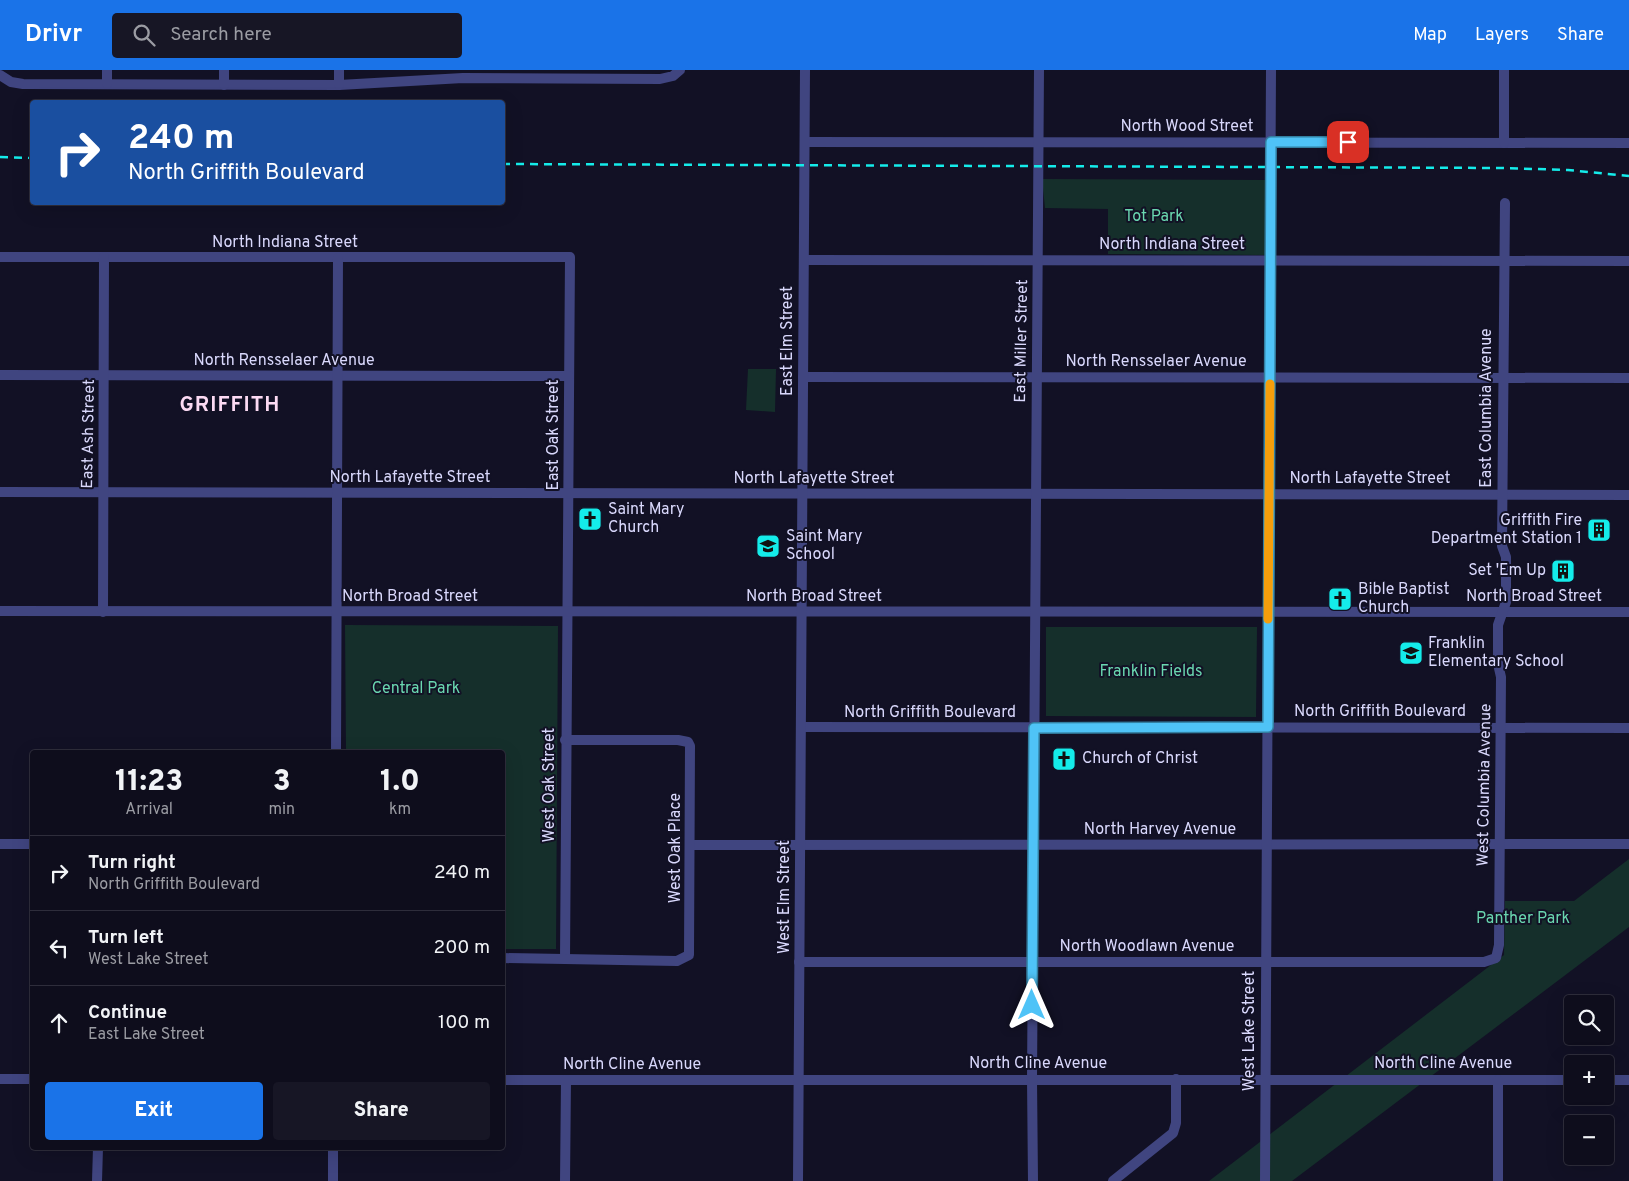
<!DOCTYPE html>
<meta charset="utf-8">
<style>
body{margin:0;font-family:Overpass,sans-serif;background:#171625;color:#f1f3f6;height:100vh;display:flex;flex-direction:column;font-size:19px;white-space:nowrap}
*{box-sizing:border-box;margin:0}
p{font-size:16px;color:#9b9ca3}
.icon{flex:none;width:28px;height:28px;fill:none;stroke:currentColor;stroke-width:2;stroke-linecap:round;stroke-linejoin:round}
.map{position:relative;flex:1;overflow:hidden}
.side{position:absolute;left:30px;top:680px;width:475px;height:400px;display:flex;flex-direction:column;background:#0e0d1c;border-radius:5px;box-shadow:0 5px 20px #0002,0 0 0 1px #2e2d3b}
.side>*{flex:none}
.guide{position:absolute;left:30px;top:30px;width:475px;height:105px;border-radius:5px;box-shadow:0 5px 20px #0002,0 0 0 1px #2e2d3b;background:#1a4fa0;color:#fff;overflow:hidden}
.controls{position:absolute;left:1564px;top:925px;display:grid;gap:10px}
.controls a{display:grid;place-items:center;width:50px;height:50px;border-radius:5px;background:#0e0d1c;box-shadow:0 5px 20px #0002,0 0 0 1px #2e2d3b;font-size:25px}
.pin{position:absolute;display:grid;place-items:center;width:42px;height:42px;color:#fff;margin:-21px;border-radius:10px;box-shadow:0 2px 8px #0006}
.me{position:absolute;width:55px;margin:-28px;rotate:0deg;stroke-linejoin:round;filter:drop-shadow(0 0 4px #0008)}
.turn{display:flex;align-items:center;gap:18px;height:105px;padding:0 15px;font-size:22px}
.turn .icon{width:65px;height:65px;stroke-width:2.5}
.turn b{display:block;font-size:35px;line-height:42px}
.eta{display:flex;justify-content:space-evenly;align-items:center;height:85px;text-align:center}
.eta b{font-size:30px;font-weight:800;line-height:35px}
.primary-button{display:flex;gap:10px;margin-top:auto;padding:10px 15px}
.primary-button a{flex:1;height:58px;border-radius:5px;background:#1a73e8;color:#fff;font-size:20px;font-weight:800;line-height:58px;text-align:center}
.primary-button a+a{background:#171625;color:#f1f3f6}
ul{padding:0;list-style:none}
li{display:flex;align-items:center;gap:15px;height:75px;padding:0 15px;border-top:1px solid #2e2d3b}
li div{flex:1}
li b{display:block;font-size:19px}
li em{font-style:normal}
header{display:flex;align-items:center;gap:30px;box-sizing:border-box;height:70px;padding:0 25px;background:#1a73e8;color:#fff}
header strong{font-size:24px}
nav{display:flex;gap:28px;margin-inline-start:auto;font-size:18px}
.search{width:350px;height:45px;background:#171625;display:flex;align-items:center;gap:12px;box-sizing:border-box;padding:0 18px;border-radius:5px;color:#9b9ca3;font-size:19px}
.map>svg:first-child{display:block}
</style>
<header>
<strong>Drivr</strong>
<div class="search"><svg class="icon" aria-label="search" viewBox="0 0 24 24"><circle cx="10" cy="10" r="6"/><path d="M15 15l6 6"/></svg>Search here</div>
<nav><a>Map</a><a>Layers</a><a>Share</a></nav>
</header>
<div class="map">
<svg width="1629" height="1111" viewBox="0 0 1629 1111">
<rect width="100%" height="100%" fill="#121125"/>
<g fill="#152f2b">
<polygon points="1042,109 1266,110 1266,185 1108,184 1108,139 1045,138"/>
<polygon points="748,299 776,299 775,342 746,340"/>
<polygon points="345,555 558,556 556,879 503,879 502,682 346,682"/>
<polygon points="1046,557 1257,557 1256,647 1046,646"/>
<polygon points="1629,789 1629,857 1292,1111 1209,1111 1504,885 1505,831 1574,831"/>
</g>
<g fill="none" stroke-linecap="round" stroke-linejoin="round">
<g stroke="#404580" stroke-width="10">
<polyline points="0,5 11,12 23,14 339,15 463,8 660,9 673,6 680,0"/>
<polyline points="107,14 107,0"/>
<polyline points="224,15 224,0"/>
<polyline points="339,15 339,0"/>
<polyline points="805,72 1629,73"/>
<polyline points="1504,73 1504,0"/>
<polyline points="0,187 570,187 565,889"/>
<polyline points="804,190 1629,191"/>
<polyline points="0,305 569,306"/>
<polyline points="803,307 1629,308"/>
<polyline points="0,422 1629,425"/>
<polyline points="0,541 1629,542"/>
<polyline points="103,542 104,187"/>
<polyline points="801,657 1629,658"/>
<polyline points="336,682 338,188"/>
<polyline points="0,774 32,774"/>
<polyline points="691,775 1629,774"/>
<polyline points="502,888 677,891 689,885 690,676 688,672 678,670 565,670"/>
<polyline points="799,892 1484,892 1496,888 1499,875 1501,607 1498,594 1498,555 1506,532 1506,487 1502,476 1505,133"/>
<polyline points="0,1009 32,1009"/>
<polyline points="502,1010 1572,1010"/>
<polyline points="1605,1010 1629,1010"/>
<polyline points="97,1111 98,1078"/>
<polyline points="333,1111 333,1078"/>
<polyline points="565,1111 566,1010"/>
<polyline points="798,1111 805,0"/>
<polyline points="1033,1111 1032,1009 1039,0"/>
<polyline points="1113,1111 1173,1063 1176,1053 1176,1009"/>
<polyline points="1265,1111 1271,0"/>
<polyline points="1498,1111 1498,1010"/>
</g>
<g stroke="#14ecea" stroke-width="2.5" stroke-dasharray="8 6" stroke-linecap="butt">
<polyline points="0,87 32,88"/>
<polyline points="502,94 1500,98 1568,100 1629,106"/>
</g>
</g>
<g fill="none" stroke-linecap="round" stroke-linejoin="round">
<g stroke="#337fa1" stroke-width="12">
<polyline id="route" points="1032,935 1034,658 1268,657 1271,72 1348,72"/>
</g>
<use href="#route" stroke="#4fc3f7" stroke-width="9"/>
<polyline stroke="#f59e0b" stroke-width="9" points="1268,549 1270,314"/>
</g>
<defs>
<g id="church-square" transform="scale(1.25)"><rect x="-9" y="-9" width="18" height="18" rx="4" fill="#14ecea" stroke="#121125"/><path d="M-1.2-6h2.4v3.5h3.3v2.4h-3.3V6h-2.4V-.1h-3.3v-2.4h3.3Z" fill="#111"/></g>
<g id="building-square" transform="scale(1.25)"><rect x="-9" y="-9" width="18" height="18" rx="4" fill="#14ecea" stroke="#121125"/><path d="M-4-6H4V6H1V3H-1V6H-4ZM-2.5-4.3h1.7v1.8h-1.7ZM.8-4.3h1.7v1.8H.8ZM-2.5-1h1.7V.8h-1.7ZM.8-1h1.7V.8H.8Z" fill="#111"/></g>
<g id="school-square" transform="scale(1.25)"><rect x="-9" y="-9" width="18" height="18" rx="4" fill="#14ecea" stroke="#121125"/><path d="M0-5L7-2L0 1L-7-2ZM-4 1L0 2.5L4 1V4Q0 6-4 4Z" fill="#111"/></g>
</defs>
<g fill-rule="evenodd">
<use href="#church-square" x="590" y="449"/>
<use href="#building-square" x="1599" y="460"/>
<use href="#school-square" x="768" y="476"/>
<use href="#building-square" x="1563" y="501"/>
<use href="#church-square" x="1340" y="529"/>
<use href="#school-square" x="1411" y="583"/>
<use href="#church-square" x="1064" y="689"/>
</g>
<g text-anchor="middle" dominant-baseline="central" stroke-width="4" stroke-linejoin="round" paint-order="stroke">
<g font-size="16" fill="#d9d8fc" stroke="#121125">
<text x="1187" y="57">North Wood Street</text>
<text x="285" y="173">North Indiana Street</text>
<text x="1172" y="175">North Indiana Street</text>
<text transform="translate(788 271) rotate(-90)">East Elm Street</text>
<text transform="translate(1022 271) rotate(-89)">East Miller Street</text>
<text x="284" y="291">North Rensselaer Avenue</text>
<text x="1156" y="292">North Rensselaer Avenue</text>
<text transform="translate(1487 338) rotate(-90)">East Columbia Avenue</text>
<text transform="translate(89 364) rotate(-89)">East Ash Street</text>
<text transform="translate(554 365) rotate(-90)">East Oak Street</text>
<text x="410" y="408">North Lafayette Street</text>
<text x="814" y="409">North Lafayette Street</text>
<text x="1370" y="409">North Lafayette Street</text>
<text x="410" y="527">North Broad Street</text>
<text x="814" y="527">North Broad Street</text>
<text x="1534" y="527">North Broad Street</text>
<text x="1380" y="642">North Griffith Boulevard</text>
<text x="930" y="643">North Griffith Boulevard</text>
<text transform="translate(550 715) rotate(-90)">West Oak Street</text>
<text transform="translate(1485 715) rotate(-89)">West Columbia Avenue</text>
<text x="1160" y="760">North Harvey Avenue</text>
<text transform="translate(676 778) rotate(-90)">West Oak Place</text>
<text transform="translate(785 827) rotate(-90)">West Elm Street</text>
<text x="1147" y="877">North Woodlawn Avenue</text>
<text transform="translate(1250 961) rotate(-90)">West Lake Street</text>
<text x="1038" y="994">North Cline Avenue</text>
<text x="1443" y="994">North Cline Avenue</text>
<text x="632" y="995">North Cline Avenue</text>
</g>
<g font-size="16" fill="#6ad7b0" stroke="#121125">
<text x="1154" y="147">Tot Park</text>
<text x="1151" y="602">Franklin Fields</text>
<text x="416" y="619">Central Park</text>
<text x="1523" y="849">Panther Park</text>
</g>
<g font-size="16" fill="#d9d8fc" stroke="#121125" text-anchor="start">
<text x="608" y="440">Saint Mary<tspan x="608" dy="18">Church</tspan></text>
<text x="1582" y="451" text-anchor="end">Griffith Fire<tspan x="1582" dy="18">Department Station 1</tspan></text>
<text x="786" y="467">Saint Mary<tspan x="786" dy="18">School</tspan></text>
<text x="1546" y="501" text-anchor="end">Set 'Em Up</text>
<text x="1358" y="520">Bible Baptist<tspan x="1358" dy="18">Church</tspan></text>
<text x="1428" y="574">Franklin<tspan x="1428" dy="18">Elementary School</tspan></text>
<text x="1082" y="689">Church of Christ</text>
</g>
<g font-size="21" font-weight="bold" letter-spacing="1" fill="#fcdaf3" stroke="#121125">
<text x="230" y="335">GRIFFITH</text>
</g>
</g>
</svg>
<div class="controls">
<a><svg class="icon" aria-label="search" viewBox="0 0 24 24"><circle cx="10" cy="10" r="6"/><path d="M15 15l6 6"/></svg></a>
<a>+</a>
<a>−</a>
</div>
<div class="pin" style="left:1348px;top:72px;background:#d93025"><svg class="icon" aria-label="arrive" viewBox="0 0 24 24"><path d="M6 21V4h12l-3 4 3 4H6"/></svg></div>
<svg class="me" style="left:1032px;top:935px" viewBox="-20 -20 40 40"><path d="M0-17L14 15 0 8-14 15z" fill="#4fc3f7" stroke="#fff" stroke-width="4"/></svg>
<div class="guide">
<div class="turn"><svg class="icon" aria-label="right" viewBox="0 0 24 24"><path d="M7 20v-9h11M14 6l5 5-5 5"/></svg><div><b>240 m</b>North Griffith Boulevard</div></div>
</div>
<section class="side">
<div class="eta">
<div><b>11:23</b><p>Arrival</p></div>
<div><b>3</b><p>min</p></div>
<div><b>1.0</b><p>km</p></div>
</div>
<ul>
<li><svg class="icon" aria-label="right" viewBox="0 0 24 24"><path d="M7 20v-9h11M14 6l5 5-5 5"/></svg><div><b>Turn right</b><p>North Griffith Boulevard</p></div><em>240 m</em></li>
<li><svg class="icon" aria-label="left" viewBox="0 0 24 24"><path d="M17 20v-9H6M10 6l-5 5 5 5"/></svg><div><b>Turn left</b><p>West Lake Street</p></div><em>200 m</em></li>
<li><svg class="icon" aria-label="ahead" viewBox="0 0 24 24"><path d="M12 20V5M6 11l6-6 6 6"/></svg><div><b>Continue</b><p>East Lake Street</p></div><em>100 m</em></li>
</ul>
<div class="primary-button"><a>Exit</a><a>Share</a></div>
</section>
</div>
